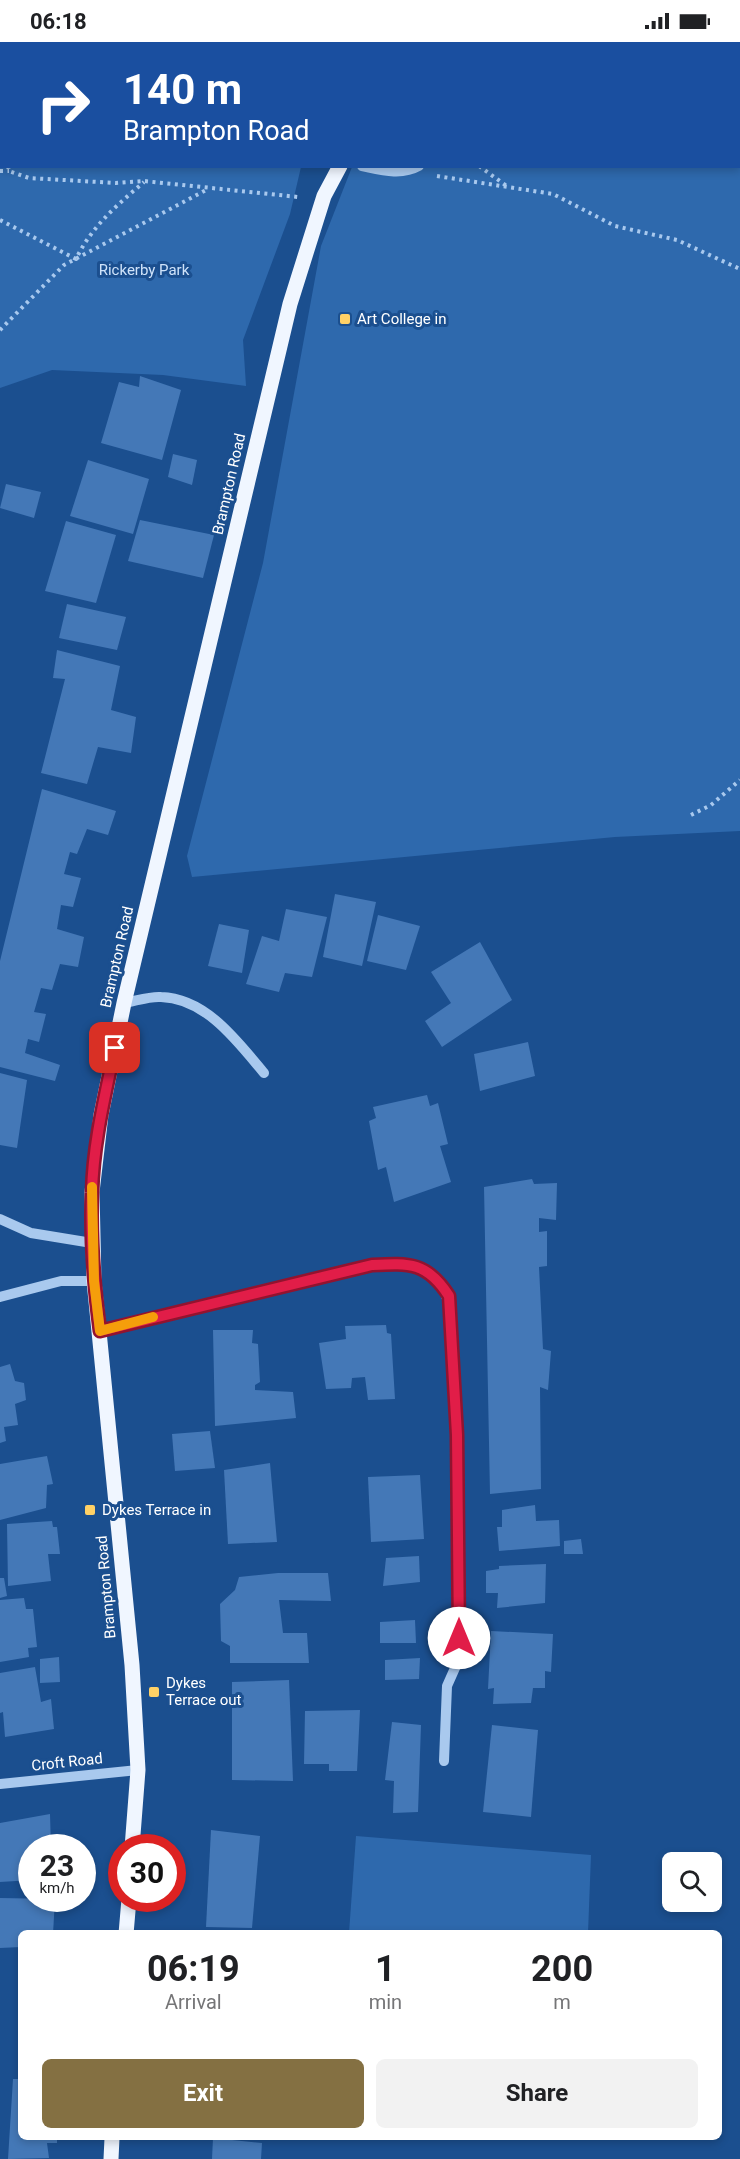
<!DOCTYPE html>
<style>
body{margin:0;font-family:Roboto,sans-serif;background:#f2f2f2;color:#202124;height:100vh;display:flex;flex-direction:column;font-size:22px;white-space:nowrap}
*{box-sizing:border-box;margin:0}
p{font-size:20px;color:#757577}
.icon{flex:none;width:33px;height:33px;fill:none;stroke:currentColor;stroke-width:2;stroke-linecap:round;stroke-linejoin:round}
.map{position:relative;flex:1;overflow:hidden}
.drawer{position:absolute;left:18px;top:1888px;width:704px;height:210px;display:flex;flex-direction:column;background:#fff;border-radius:9px;box-shadow:0 3px 9px #0003}
.drawer>*{flex:none}
.top-card{position:absolute;left:0px;top:0px;width:741px;height:126px;box-shadow:0 3px 9px #0003;background:#1a4fa0;color:#fff;overflow:hidden}
.controls{position:absolute;left:662px;top:1810px;display:grid;gap:12px}
.controls a{display:grid;place-items:center;width:60px;height:60px;border-radius:9px;background:#fff;box-shadow:0 3px 9px #0003;font-size:30px}
.speed{position:absolute;left:18px;top:1792px;display:flex;gap:12px;font-size:30px;font-weight:700;text-align:center}
.speed>*{display:grid;place-content:center;width:78px;height:78px;border-radius:50%;background:#fff;box-shadow:0 3px 9px #0003;line-height:1}
.speed small{font-size:15px;font-weight:400}
.speed .limit{border:9px solid #d22;background:#fff;color:#111}
.pin{position:absolute;display:grid;place-items:center;width:51px;height:51px;color:#fff;margin:-26px;border-radius:12px;box-shadow:0 3px 9px #0006}
.me{position:absolute;width:66px;margin:-33px;rotate:0deg;stroke-linejoin:round;filter:drop-shadow(0 0 4px #0008)}
.turn{display:flex;align-items:center;gap:21px;height:126px;padding:0 24px;font-size:27px}
.turn .icon{width:78px;height:78px;stroke-width:2.5}
.turn b{display:block;font-size:42px;line-height:51px}
.eta{display:flex;justify-content:space-evenly;align-items:center;height:102px;text-align:center}
.eta b{font-size:36px;font-weight:700;line-height:42px}
.action{display:flex;gap:12px;margin-top:auto;padding:12px 24px}
.action a{flex:1;height:69px;border-radius:9px;background:#847042;color:#fff;font-size:24px;font-weight:700;line-height:69px;text-align:center}
.action a+a{background:#f2f2f2;color:#202124}
.status{display:flex;justify-content:space-between;align-items:center;height:42px;padding:0 30px;background:#fff;direction:ltr}
.status svg{height:16px;fill:currentColor}
.map>svg:first-child{display:block}
</style>
<div class="status"><b>06:18</b><svg viewBox="0 0 49 12"><path d="M0 12V9h3v3zM5 12V6h3v6zM10 12V3h3v9zM15 12V0h3v12zM26 1h20v11H26zM47 4h2v5h-2z"/></svg></div>
<div class="map">
<svg width="740" height="2117" viewBox="0 0 740 2117">
<rect width="100%" height="100%" fill="#1b4f8f"/>
<g fill="#2e69ad">
<polygon points="0,0 339,0 2,2 2,124 301,125 290,172 243,298 246,344 163,333 52,328 0,346"/>
<polygon points="409,0 740,0 740,789 615,795 192,835 187,814 263,521 321,204 352,125 740,124 740,2"/>
<polygon points="356,1794 591,1813 588,1891 349,1891"/>
</g>
<g fill="#4478b7">
<polygon points="140,334 181,348 162,418 101,401 119,340 139,345"/>
<polygon points="173,412 197,418 192,443 168,435"/>
<polygon points="88,418 149,437 133,492 70,474"/>
<polygon points="6,442 41,450 34,476 0,466"/>
<polygon points="140,478 214,493 203,536 128,519"/>
<polygon points="66,479 116,493 96,561 45,549"/>
<polygon points="67,562 126,575 117,608 59,596"/>
<polygon points="57,608 120,624 111,668 136,675 131,711 98,705 87,742 41,731 65,637 53,636"/>
<polygon points="42,747 116,769 108,793 87,787 77,812 70,810 64,832 81,836 73,865 61,863 57,887 84,895 78,925 60,922 52,948 41,946 34,970 46,972 39,1000 28,997 25,1011 60,1023 55,1039 0,1025 0,919"/>
<polygon points="335,852 376,860 362,924 323,915"/>
<polygon points="286,867 327,875 312,935 285,931 279,950 246,942 262,894 279,899"/>
<polygon points="378,873 420,884 406,928 367,919"/>
<polygon points="219,882 249,888 242,931 208,924"/>
<polygon points="480,900 512,958 442,1005 425,979 451,961 431,930"/>
<polygon points="528,1000 535,1034 480,1049 474,1012"/>
<polygon points="0,1031 27,1038 17,1106 0,1103"/>
<polygon points="427,1053 430,1064 438,1061 448,1102 440,1104 451,1140 394,1160 386,1125 378,1128 369,1079 376,1076 373,1065"/>
<polygon points="532,1137 534,1142 557,1141 556,1178 539,1176 539,1190 547,1189 547,1224 539,1225 543,1307 551,1309 548,1348 540,1345 541,1447 490,1452 484,1145"/>
<polygon points="386,1283 387,1291 391,1292 395,1357 368,1358 365,1335 352,1336 351,1346 326,1347 319,1301 346,1297 345,1284"/>
<polygon points="213,1288 253,1288 252,1301 258,1302 260,1340 255,1343 255,1348 293,1350 296,1376 215,1384"/>
<polygon points="10,1322 15,1339 24,1341 26,1358 15,1362 18,1383 4,1385 6,1399 0,1401 0,1325"/>
<polygon points="210,1389 215,1426 175,1429 172,1392"/>
<polygon points="47,1414 53,1442 47,1443 46,1466 0,1478 0,1422"/>
<polygon points="270,1421 277,1500 228,1502 224,1428"/>
<polygon points="420,1433 424,1497 371,1500 368,1435"/>
<polygon points="535,1463 536,1479 559,1478 560,1504 499,1509 497,1485 502,1485 502,1468"/>
<polygon points="52,1479 53,1485 57,1485 60,1512 48,1512 51,1539 8,1544 7,1482"/>
<polygon points="581,1497 583,1512 564,1512 564,1499"/>
<polygon points="419,1514 420,1540 383,1544 386,1516"/>
<polygon points="546,1522 545,1561 497,1566 498,1551 486,1551 486,1529 499,1527 499,1524"/>
<polygon points="278,1531 328,1531 331,1559 279,1558 283,1591 307,1591 309,1621 230,1621 230,1604 221,1599 220,1562 235,1548 239,1535"/>
<polygon points="0,1536 4,1536 7,1554 0,1556"/>
<polygon points="24,1556 26,1567 33,1567 37,1605 28,1606 29,1615 0,1620 0,1558"/>
<polygon points="415,1578 416,1601 380,1601 380,1580"/>
<polygon points="491,1589 553,1592 551,1630 545,1629 545,1646 533,1646 531,1661 493,1662 494,1646 488,1647"/>
<polygon points="59,1615 60,1640 40,1641 40,1617"/>
<polygon points="420,1616 419,1637 385,1638 385,1618"/>
<polygon points="35,1625 41,1660 51,1657 54,1687 5,1695 3,1670 0,1671 0,1631"/>
<polygon points="289,1638 293,1739 232,1738 232,1640"/>
<polygon points="360,1668 357,1729 329,1729 329,1722 304,1722 305,1669"/>
<polygon points="392,1680 421,1683 418,1770 393,1771 394,1739 385,1738"/>
<polygon points="492,1683 538,1688 531,1775 483,1770"/>
<polygon points="50,1772 51,1806 32,1806 32,1838 0,1840 0,1781"/>
<polygon points="211,1788 260,1794 252,1886 206,1885"/>
<polygon points="0,1856 55,1857 53,1892 21,1892 21,1905 0,1906"/>
<polygon points="13,2037 21,2037 21,2096 57,2096 57,2101 47,2101 49,2116 8,2117"/>
<polygon points="213,2096 262,2101 261,2117 212,2117"/>
</g>
<g fill="none" stroke-linecap="round" stroke-linejoin="round">
<g stroke="#a9c9ee" stroke-width="4" stroke-dasharray="3 4.5" stroke-linecap="butt">
<polyline points="0,67 2,76"/>
<polyline points="8,124 9,129 29,136 116,141 144,139 298,155"/>
<polyline points="479,124 508,145"/>
<polyline points="0,129 9,129"/>
<polyline points="437,134 553,152 615,184 677,198 740,227"/>
<path d="M0,178l76,39c16,-33 41,-54 68,-77"/>
<polyline points="0,288 64,223 208,147"/>
<polyline points="691,773 711,763 740,738"/>
</g>
<g stroke="#a9c9ee" stroke-width="10">
<polyline points="9,2 38,0"/>
<polyline points="619,2 622,0"/>
<polyline points="0,3 2,3"/>
<path d="M362,124c19,4 39,10 57,0"/>
<path d="M124,961c12,-2 26,-7 37,-6 45,1 77,45 103,76"/>
<polyline points="0,1177 31,1191 92,1201"/>
<polyline points="0,1255 61,1239 94,1239"/>
<path d="M100,1289l272,-66c52,-3 73,2 80,59l5,111 2,224 -12,27 -3,75"/>
<polyline points="0,1742 138,1728"/>
</g>
<g stroke="#f0f6ff" stroke-width="15">
<polyline points="381,2 382,0"/>
<polyline points="132,1806 138,1728 132,1623 94,1239 92,1150 101,1073 124,961 290,262 324,154 340,124"/>
<polyline points="126,1892 129,1857"/>
<polyline points="111,2117 112,2096"/>
</g>
</g>
<g fill="none" stroke-linecap="round" stroke-linejoin="round">
<g stroke="#92132f" stroke-width="15">
<path id="route" d="M115,1006c-10,48 -22,96 -23,145 -2,46 2,92 8,138l272,-66c38,-2 55,-3 77,31l8,139 2,203"/>
</g>
<use href="#route" stroke="#e11d48" stroke-width="10"/>
<polyline stroke="#f59e0b" stroke-width="10" points="92,1145 94,1239 100,1289 153,1275"/>
</g>
<g fill="#ffd166" stroke="#1b4f8f" stroke-width="2">
<rect x="339" y="271" width="12" height="12" rx="3"/>
<rect x="84" y="1462" width="12" height="12" rx="3"/>
<rect x="148" y="1644" width="12" height="12" rx="3"/>
</g>
<g text-anchor="middle" dominant-baseline="central" stroke-width="6" stroke-linejoin="round" paint-order="stroke">
<g font-size="15" fill="#cfe3fa" stroke="#1b4f8f">
<text x="144" y="228">Rickerby Park</text>
</g>
<g font-size="15" fill="#fff" stroke="#1b4f8f" text-anchor="start">
<text x="357" y="277">Art College in</text>
<text x="102" y="1468">Dykes Terrace in</text>
<text x="166" y="1641">Dykes<tspan x="166" dy="17">Terrace out</tspan></text>
</g>
<g font-size="15" fill="#fff" stroke="#1b4f8f">
<text transform="translate(229 442) rotate(-77)">Brampton Road</text>
<text transform="translate(117 915) rotate(-77)">Brampton Road</text>
<text transform="translate(106 1545) rotate(-95)">Brampton Road</text>
<text transform="translate(67 1720) rotate(-6)">Croft Road</text>
</g>
</g>
</svg>
<div class="controls">
<a><svg class="icon" aria-label="search" viewBox="0 0 24 24"><circle cx="10" cy="10" r="6"/><path d="M15 15l6 6"/></svg></a>
</div>
<div class="speed"><div>23<small>km/h</small></div><div class="limit">30</div></div>
<div class="pin" style="left:115px;top:1006px;background:#d93025"><svg class="icon" aria-label="arrive" viewBox="0 0 24 24"><path d="M6 21V4h12l-3 4 3 4H6"/></svg></div>
<svg class="me" style="left:459px;top:1596px" viewBox="-20 -20 40 40"><circle r="19" fill="#fff"/><path d="M0-13L10 11 0 6-10 11z" fill="#e11d48"/></svg>
<div class="top-card">
<div class="turn"><svg class="icon" aria-label="right" viewBox="0 0 24 24"><path d="M7 20v-9h11M14 6l5 5-5 5"/></svg><div><b>140 m</b>Brampton Road</div></div>
</div>
<section class="drawer">
<div class="eta">
<div><b>06:19</b><p>Arrival</p></div>
<div><b>1</b><p>min</p></div>
<div><b>200</b><p>m</p></div>
</div>
<div class="action"><a>Exit</a><a>Share</a></div>
</section>
</div>
